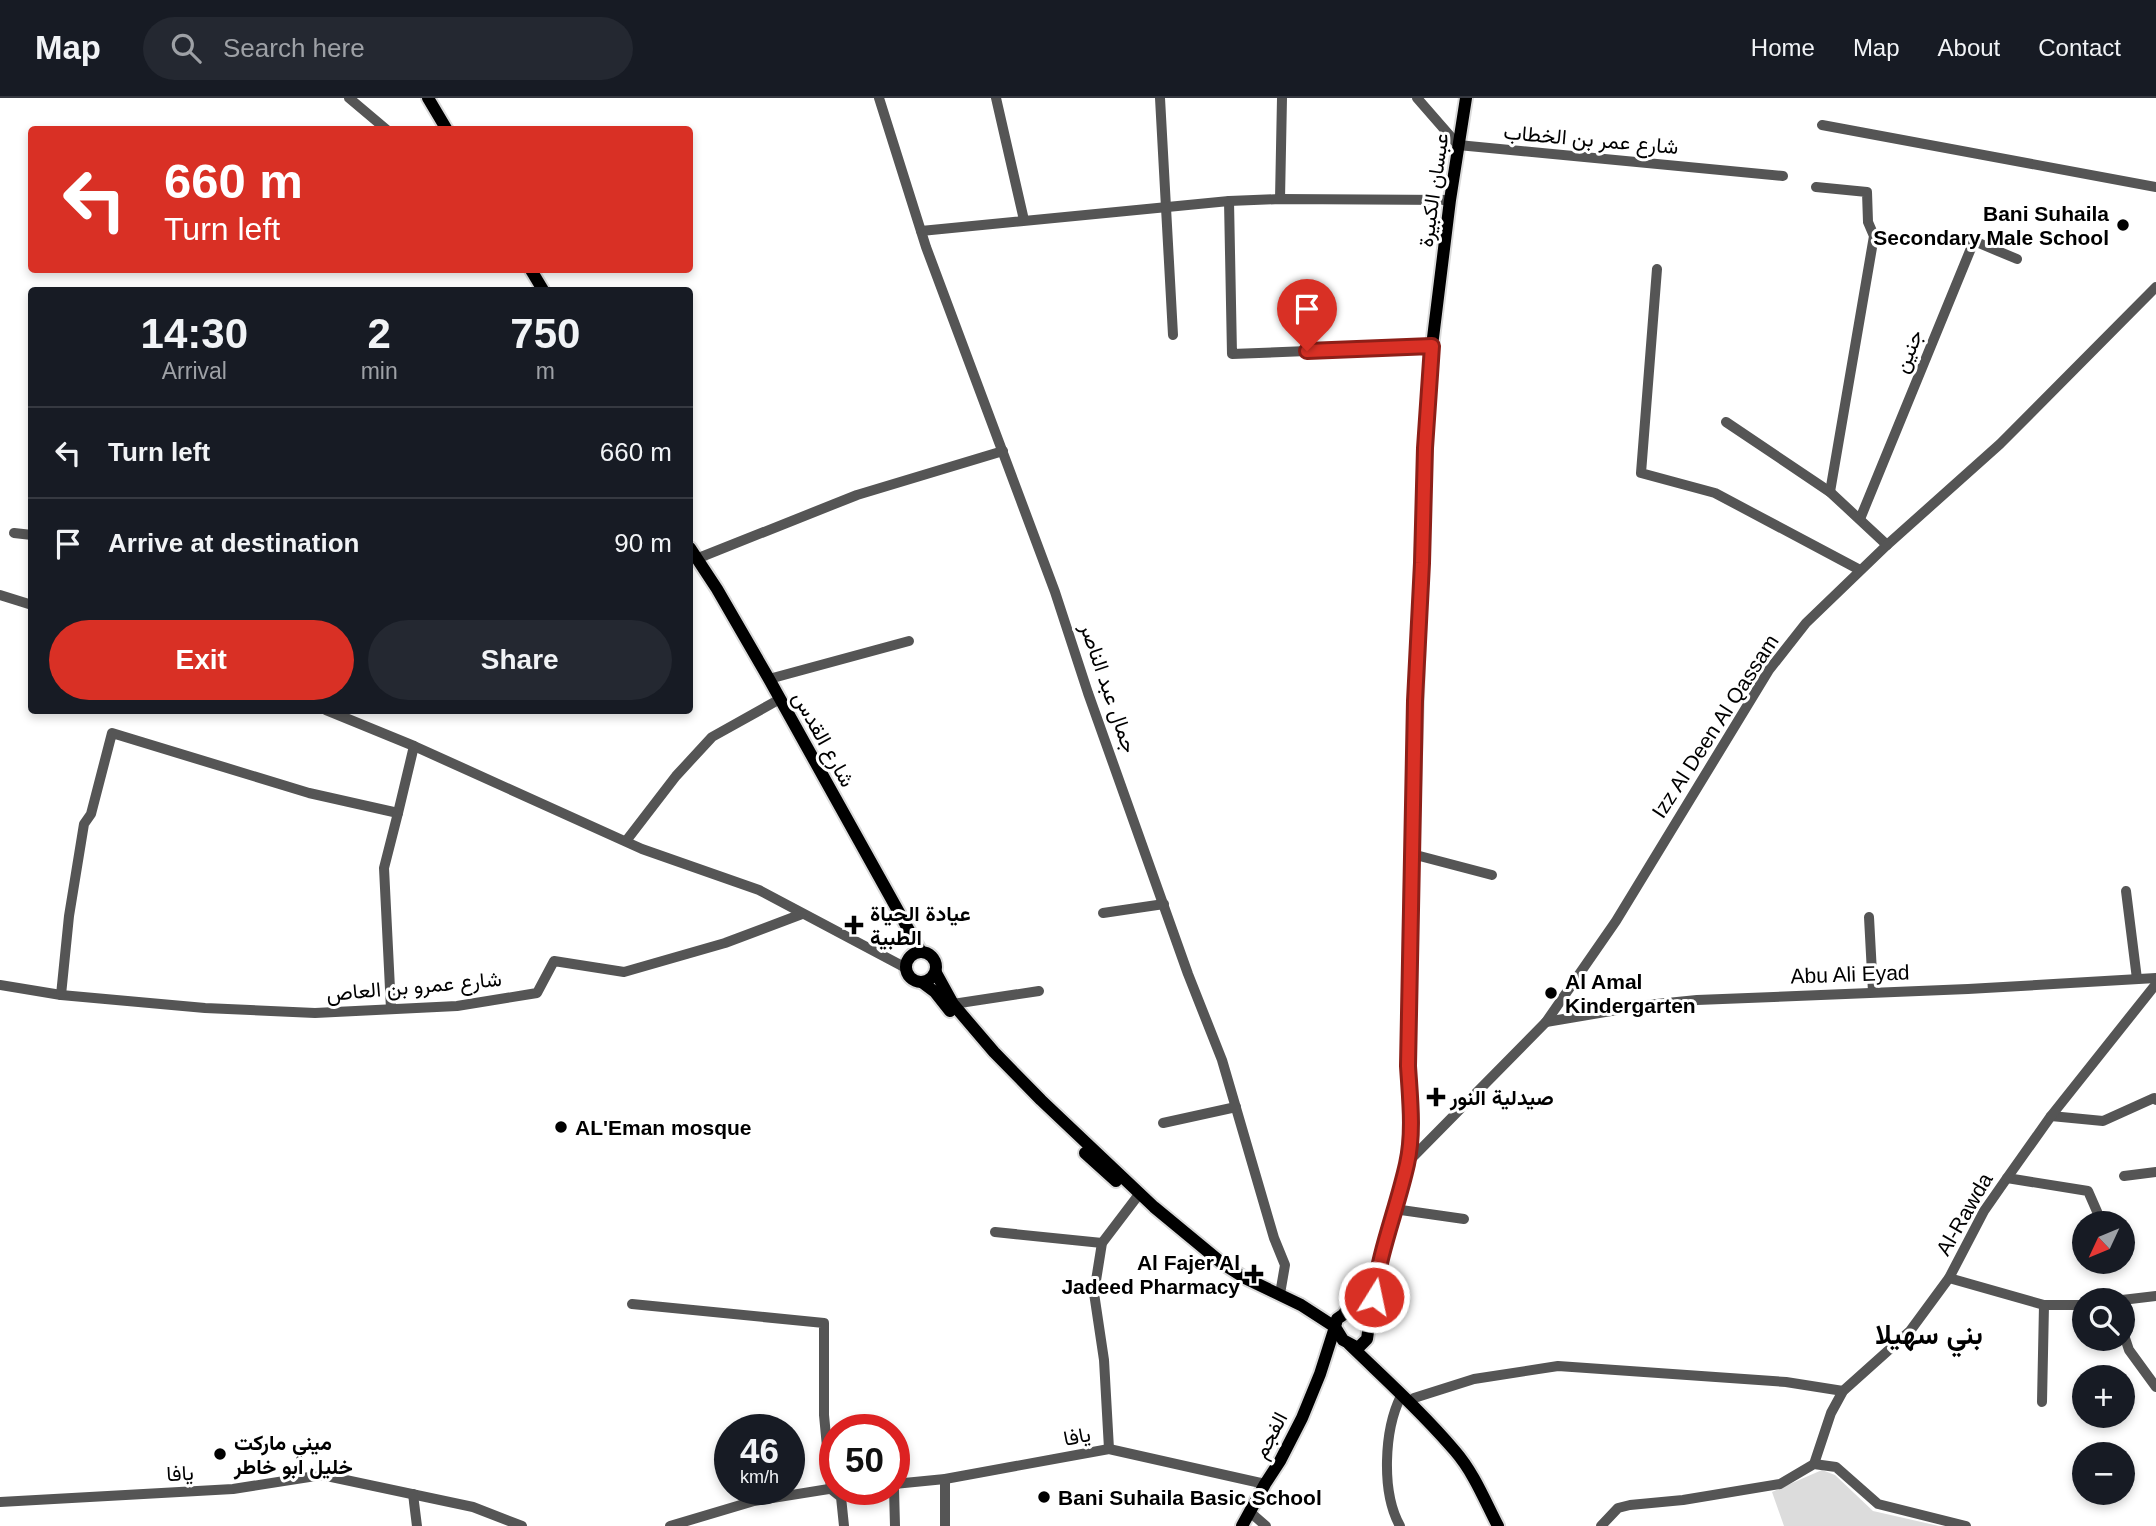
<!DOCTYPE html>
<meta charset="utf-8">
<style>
body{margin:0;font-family:Arial,Vazirmatn,sans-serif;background:#242831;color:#f1f3f6;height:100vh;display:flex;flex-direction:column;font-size:26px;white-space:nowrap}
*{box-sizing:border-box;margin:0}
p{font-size:23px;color:#9ea1a6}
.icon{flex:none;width:38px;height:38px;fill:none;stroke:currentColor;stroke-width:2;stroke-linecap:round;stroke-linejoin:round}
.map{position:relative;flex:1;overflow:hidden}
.sheet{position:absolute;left:28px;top:189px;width:665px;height:427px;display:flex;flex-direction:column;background:#171b24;border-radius:7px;box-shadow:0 4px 10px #0003}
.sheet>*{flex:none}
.banner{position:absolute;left:28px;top:28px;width:665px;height:147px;border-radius:7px;box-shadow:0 4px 10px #0003;background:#d93025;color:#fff;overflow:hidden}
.needle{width:46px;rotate:226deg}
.buttons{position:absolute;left:2072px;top:1113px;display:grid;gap:14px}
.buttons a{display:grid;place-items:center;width:63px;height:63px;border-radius:50%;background:#171b24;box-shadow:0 4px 10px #0003;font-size:35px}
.speed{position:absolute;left:714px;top:1316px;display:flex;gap:14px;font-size:35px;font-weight:700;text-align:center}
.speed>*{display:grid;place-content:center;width:91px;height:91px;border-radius:50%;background:#171b24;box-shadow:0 4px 10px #0003;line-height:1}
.speed small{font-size:18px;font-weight:400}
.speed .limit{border:10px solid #d22;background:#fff;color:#111}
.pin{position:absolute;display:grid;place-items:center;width:60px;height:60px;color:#fff;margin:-72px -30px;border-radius:50% 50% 50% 0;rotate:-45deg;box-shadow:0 0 7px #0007}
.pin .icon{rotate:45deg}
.me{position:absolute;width:77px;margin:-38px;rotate:10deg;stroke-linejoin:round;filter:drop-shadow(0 0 5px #0008)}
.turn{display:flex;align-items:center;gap:24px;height:147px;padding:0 21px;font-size:32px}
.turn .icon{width:91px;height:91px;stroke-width:2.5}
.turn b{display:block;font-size:49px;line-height:60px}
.eta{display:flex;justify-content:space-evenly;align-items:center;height:119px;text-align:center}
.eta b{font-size:42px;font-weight:700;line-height:49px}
.primary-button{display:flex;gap:14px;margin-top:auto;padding:14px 21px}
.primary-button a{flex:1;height:80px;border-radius:42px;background:#d93025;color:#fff;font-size:28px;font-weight:700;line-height:80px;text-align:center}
.primary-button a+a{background:#242831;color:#f1f3f6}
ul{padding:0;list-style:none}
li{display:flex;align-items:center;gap:21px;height:91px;padding:0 21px;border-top:2px solid #363941}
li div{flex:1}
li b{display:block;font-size:26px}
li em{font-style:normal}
header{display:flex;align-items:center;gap:42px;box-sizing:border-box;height:98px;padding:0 35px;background:#171b24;border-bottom:2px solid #363941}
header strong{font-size:33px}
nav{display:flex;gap:38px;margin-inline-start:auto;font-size:24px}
.search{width:490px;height:63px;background:#242831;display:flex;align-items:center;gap:18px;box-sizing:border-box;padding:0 24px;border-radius:38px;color:#9ea1a6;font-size:26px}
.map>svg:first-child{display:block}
</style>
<header>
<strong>Map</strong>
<div class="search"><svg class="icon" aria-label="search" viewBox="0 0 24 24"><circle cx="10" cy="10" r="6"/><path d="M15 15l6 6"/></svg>Search here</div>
<nav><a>Home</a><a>Map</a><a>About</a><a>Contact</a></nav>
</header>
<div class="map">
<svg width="2156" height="1428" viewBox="0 0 2156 1428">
<rect width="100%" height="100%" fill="#fff"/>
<polygon fill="#dcdcdc" points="1822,1372 1835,1377 1873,1413 1939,1428 1784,1428 1772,1394"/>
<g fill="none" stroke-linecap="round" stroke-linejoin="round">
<g stroke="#dbdbdb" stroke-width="16">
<g id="major">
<polyline points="428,0 447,32"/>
<polyline points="531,172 543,192"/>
<polyline points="690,450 717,491 769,581 921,854"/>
<circle cx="921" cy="869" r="15"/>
<polyline points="936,875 953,906 994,954 1041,1002 1154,1109 1223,1166 1245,1180 1301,1207 1335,1229 1320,1276 1302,1320 1280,1363 1265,1386 1242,1428"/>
<polyline points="923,885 935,894 950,913"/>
<polyline points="1085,1055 1116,1083"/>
<polygon points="1350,1212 1359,1215 1369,1227 1367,1241 1358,1250 1343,1242 1335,1229 1337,1221"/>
<polyline points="1345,1214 1362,1199 1374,1181"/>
<polyline points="1369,1227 1376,1178 1408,1064 1411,1029 1408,968 1410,815 1425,350 1432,248 1450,102 1466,0"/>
<path d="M1349,1246c36,35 74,69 106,107 19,22 30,50 43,75"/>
</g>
</g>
<g stroke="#555" stroke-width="10">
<polyline points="349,0 387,32"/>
<polyline points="879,0 926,149 1055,494 1088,595 1188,876 1222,962 1274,1140 1285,1167 1280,1196"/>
<polyline points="996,0 1024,122"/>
<polyline points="1160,0 1173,237"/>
<polyline points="1417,0 1458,47 1783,78"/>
<polyline points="1822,27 2156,89"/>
<polyline points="1816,89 1867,94 1868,124 1874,138 1830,394"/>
<polyline points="1280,101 1282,0"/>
<polyline points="1229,103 1232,256 1432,248"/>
<polyline points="921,133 1229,103 1280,101 1450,102"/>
<polyline points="1657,171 1641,375 1715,395 1860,472"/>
<polyline points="1726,324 1830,394 1887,447"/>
<polyline points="1860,421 1974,143 2017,161"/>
<polyline points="14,435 32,437"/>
<polyline points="696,461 857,397 1003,353"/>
<polyline points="0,497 32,507"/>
<polyline points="769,581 909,543"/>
<polyline points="326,612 414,648 642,751 759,792 906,870"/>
<polyline points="626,743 676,678 712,639 780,601"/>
<polyline points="1412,756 1492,777"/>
<polyline points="2126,793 2137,881"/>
<polyline points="1103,815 1164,806"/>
<polyline points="1869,819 1873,894"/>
<polyline points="0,887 61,897 205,910 315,915 457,908 537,895 554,863 624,874 725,845 802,816"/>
<polyline points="61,897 69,818 84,726 91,716 112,635 309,695 398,715 414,648"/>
<polyline points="953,906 1039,893"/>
<polyline points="391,911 384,770 398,715"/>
<polyline points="1546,924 1647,907 1697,902 1968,891 2156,880"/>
<polyline points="2051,1018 2103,1023 2154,1000 2156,1002"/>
<polyline points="1163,1025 1236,1009"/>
<polyline points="1408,1064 1546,924 1616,823 1769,572 1806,525 1887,447 2000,346 2156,189"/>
<polyline points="2124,1078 2156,1074"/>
<polyline points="2007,1080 2088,1093 2102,1125"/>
<polyline points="1394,1111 1464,1121"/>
<polyline points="995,1134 1102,1145"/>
<polyline points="1949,1180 2044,1207 2084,1207"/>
<polyline points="2122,1202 2156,1198"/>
<polyline points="632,1206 824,1225 824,1317 831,1391 841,1399 844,1428"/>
<polyline points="2123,1234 2129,1252 2156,1289"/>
<polyline points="1414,1300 1474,1281 1558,1268 1786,1284 1843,1293"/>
<polyline points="2042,1304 2044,1207"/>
<polyline points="1109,1351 1104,1262 1094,1195 1102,1145 1140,1095"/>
<polyline points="1814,1366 1831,1315 1843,1293 1910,1233 1949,1180 1984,1113 2007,1080 2051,1018 2156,886"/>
<polyline points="894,1386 945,1381 1109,1351 1265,1386"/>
<polyline points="894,1391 895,1428"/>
<polyline points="413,1396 417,1428"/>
<polyline points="0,1404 233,1391 322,1377 473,1409 522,1428"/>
<polyline points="1251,1415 1266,1428"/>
<polyline points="670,1428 754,1403 835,1390"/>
<polyline points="945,1428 945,1381"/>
<path d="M1400,1428c-19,-34 -16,-96 1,-130"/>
<polyline points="1601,1428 1618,1410 1630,1407 1683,1402 1780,1386 1814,1366 1836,1369 1878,1406 1966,1428"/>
</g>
<use href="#major" stroke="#000" stroke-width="12"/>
</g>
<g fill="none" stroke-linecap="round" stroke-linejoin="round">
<g stroke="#8d1f18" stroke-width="18">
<path id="route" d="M1307,253l125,-5 -7,102 -3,115 -7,138 -7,365c2,32 6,67 -1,98 -10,45 -28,88 -33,133"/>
</g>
<use href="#route" stroke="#d93025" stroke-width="12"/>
</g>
<g fill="#000" stroke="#fff" stroke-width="2.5">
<circle cx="2123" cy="127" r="7"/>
<path d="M850.5 816.5h7v7h7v7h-7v7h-7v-7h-7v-7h7z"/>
<circle cx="1551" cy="895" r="7"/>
<path d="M1432.5 988.5h7v7h7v7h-7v7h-7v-7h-7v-7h7z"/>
<circle cx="561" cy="1029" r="7"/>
<path d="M1250.5 1165.5h7v7h7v7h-7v7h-7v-7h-7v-7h7z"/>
<circle cx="220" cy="1356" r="7"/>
<circle cx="1044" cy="1399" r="7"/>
</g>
<g text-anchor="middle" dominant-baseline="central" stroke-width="6" stroke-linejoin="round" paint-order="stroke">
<g font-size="21" fill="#000" stroke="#fff">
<text transform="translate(1591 41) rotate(5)">شارع عمر بن الخطاب</text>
<text transform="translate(1433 92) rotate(-82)">عبسان الكبيرة</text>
<text transform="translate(1908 253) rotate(-68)">جنين</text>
<text transform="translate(1109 590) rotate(71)">جمال عبد الناصر</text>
<text transform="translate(1715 628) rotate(-57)">Izz Al Deen Al Qassam</text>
<text transform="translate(824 641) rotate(61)">شارع القدس</text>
<text transform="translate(1850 876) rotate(-2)">Abu Ali Eyad</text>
<text transform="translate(414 888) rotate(-5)">شارع عمرو بن العاص</text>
<text transform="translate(1964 1116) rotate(-60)">Al-Rawda</text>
<text transform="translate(1270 1337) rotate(-62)">الفجم</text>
<text transform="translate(1077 1338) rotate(-11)">يافا</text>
<text transform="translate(180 1375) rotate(-3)">يافا</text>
</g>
<g font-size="21" font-weight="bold" fill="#000" stroke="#fff" text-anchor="start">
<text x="2109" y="115" text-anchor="end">Bani Suhaila<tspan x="2109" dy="24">Secondary Male School</tspan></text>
<text x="870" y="815">عيادة الحياة<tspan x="870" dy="24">الطبية</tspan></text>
<text x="1565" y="883">Al Amal<tspan x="1565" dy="24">Kindergarten</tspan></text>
<text x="1450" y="999">صيدلية النور</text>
<text x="575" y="1029">AL'Eman mosque</text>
<text x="1240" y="1164" text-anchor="end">Al Fajer Al<tspan x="1240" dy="24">Jadeed Pharmacy</tspan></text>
<text x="234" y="1344">ميني ماركت<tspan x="234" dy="24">خليل ابو خاطر</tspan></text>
<text x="1058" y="1399">Bani Suhaila Basic School</text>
</g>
<g font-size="28" font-weight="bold" fill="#000" stroke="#fff">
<text x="1929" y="1236">بني سهيلا</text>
</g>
</g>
</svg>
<div class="buttons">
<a><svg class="needle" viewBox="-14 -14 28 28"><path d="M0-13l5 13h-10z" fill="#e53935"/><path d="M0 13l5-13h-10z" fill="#9ea1a6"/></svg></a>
<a><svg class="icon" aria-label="search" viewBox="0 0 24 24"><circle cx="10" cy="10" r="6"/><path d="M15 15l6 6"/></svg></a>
<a>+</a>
<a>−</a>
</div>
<div class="speed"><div>46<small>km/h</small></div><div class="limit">50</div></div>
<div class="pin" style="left:1307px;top:253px;background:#d93025"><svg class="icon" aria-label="arrive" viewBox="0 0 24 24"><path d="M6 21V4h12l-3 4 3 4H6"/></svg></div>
<svg class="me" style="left:1374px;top:1199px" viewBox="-20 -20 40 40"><circle r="17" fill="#d93025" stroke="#fff" stroke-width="3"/><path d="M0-11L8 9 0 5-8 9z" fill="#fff"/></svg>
<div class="banner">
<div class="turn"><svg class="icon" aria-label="left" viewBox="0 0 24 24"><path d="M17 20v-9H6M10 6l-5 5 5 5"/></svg><div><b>660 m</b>Turn left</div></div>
</div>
<section class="sheet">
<div class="eta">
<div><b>14:30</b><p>Arrival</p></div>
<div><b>2</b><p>min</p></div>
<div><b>750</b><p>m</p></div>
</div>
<ul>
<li><svg class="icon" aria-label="left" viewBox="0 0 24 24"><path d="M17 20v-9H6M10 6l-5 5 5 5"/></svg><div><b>Turn left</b></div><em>660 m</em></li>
<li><svg class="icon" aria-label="arrive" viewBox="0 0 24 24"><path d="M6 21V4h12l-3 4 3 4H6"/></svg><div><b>Arrive at destination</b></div><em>90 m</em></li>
</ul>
<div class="primary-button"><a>Exit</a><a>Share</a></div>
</section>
</div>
